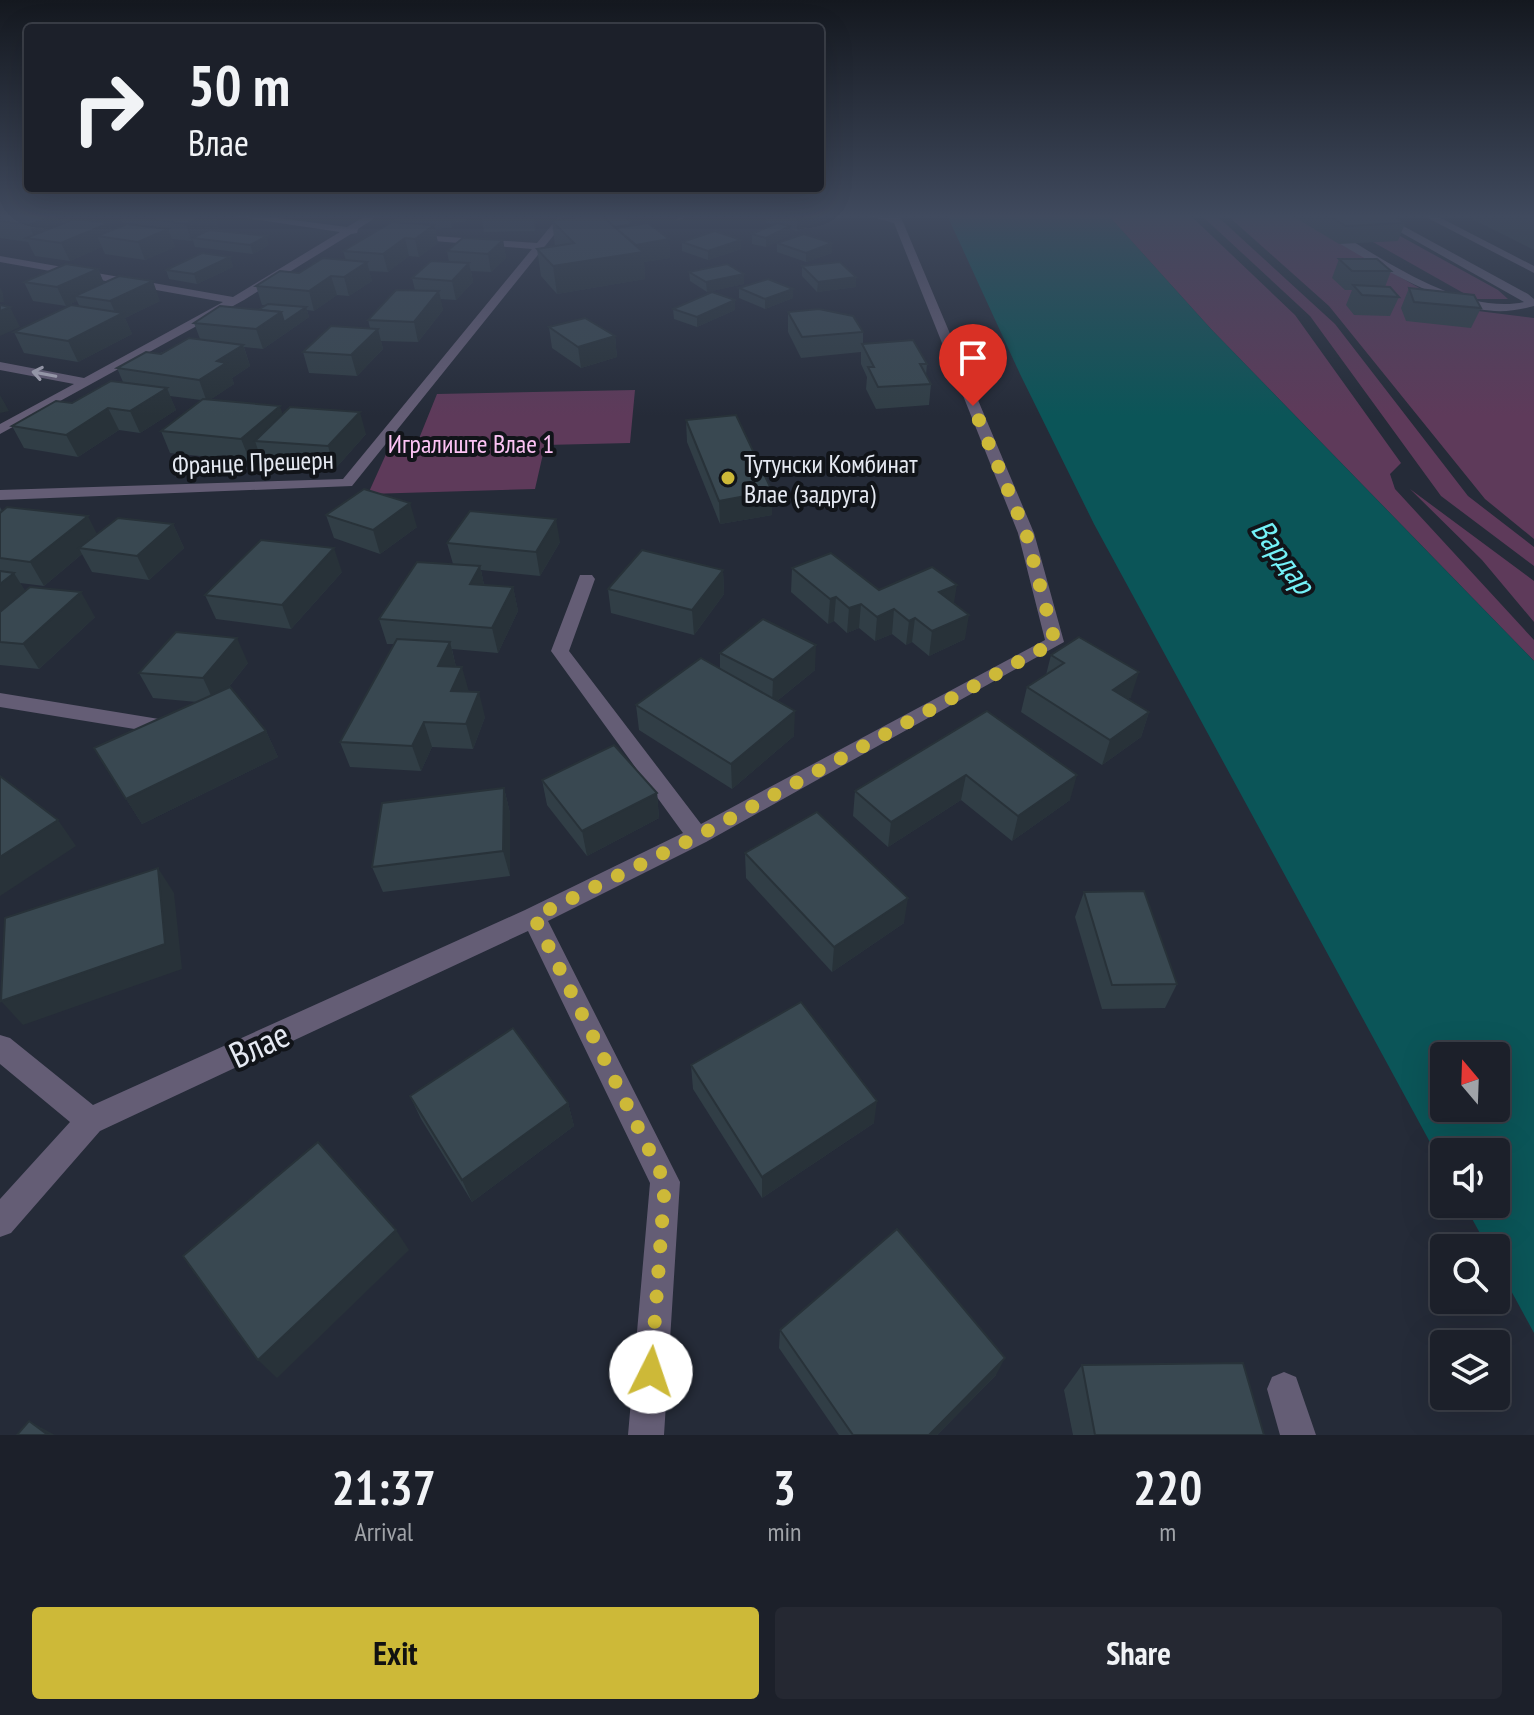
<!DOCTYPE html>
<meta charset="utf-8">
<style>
body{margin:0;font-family:"PT Sans Narrow",sans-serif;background:#252832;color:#f1f3f6;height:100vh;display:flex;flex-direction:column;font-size:30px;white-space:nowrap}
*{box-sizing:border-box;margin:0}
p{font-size:26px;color:#a0a3a8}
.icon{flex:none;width:44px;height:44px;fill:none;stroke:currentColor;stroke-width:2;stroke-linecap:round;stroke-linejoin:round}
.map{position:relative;height:1435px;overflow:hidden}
.drawer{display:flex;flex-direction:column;background:#1c202a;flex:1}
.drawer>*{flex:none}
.top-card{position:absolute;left:24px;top:24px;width:800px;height:168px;border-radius:8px;box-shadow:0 8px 32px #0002,0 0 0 2px #3a3e47;background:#1c202a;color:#f1f3f6;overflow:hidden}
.needle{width:52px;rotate:341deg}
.tools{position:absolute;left:1430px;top:1042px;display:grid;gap:16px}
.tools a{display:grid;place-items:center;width:80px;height:80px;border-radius:8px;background:#1c202a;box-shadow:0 8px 32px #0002,0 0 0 2px #3a3e47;font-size:40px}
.pin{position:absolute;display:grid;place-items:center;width:68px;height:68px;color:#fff;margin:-82px -34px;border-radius:50% 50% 50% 0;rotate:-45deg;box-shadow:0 0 8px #0007}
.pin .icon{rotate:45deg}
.me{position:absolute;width:88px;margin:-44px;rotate:4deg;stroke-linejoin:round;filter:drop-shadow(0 0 6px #0008)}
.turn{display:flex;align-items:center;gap:28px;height:168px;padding:0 32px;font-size:36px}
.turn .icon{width:104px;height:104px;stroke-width:2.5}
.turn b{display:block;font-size:56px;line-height:68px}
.eta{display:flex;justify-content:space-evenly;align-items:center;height:136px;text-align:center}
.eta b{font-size:48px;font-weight:700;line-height:56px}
.button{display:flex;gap:16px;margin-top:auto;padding:16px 32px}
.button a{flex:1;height:92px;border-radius:8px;background:#cdb938;color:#111;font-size:32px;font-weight:700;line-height:92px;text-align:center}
.button a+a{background:#252832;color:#f1f3f6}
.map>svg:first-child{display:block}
</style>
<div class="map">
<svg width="1534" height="1435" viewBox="0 0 1534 1435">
<rect width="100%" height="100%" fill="#252b38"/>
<g fill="#5e3a5a">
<polygon points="1108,215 1190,215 1295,315 1401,463 1390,474 1395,489 1534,640 1534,661 1211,329"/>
<polygon points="1201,215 1216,215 1335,324 1468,496 1534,547 1534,566 1441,496 1310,316"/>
<polygon points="1227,215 1291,215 1435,297 1470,310 1534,318 1534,539 1485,499 1329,306"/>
<polygon points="1362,215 1498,290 1508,299 1474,299 1373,242"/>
<polygon points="635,390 630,443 545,445 535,489 368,494 387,452 414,451 437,394"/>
<polygon points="1410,489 1534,581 1534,622 1482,560"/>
</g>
<path fill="#0b5558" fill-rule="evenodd" d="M947,215h161l103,114 323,332v672l-38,-70v-15h-8l-24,-44h32v-52h-52v16l-350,-644 -74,-150zM1444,1056h52v52h-52z"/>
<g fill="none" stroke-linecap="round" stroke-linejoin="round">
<g fill="#645d75" fill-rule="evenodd">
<path d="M1299,215h12c55,33 147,102 213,87l-154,-87h13l145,79 6,5v7c-19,5 -35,7 -55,3 -47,-10 -142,-63 -180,-94z"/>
<polygon points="1422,215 1435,215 1534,266 1534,273"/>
</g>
<g fill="#645d75" fill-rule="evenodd">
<polygon points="225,215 254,215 347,227 367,215 379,215 358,229 357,233 351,234 244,300 0,434 0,424 74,384 0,370 0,362 84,378 223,302 0,262 0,256 233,297 340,232"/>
<polygon points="560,215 570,215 352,486 0,500 0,490 343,479 532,249 410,239 406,234 537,243"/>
<polygon points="680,215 693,215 676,221"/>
<polygon points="865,215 900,215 1034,533 1064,642 706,842 548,921 680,1182 664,1435 628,1435 650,1183 528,931 100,1131 11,1233 0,1237 0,1199 70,1122 0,1064 0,1035 10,1038 93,1105 525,910 683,833 551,651 580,575 592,575 595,579 569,651 701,824 1045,640 1018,533 894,223"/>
<polygon points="0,693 159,719 169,726 159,733 0,707"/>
<polygon points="1284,1372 1296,1377 1316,1435 1280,1435 1267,1389 1272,1377"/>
</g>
</g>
<g fill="#313e46">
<polygon points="0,215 105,215 90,221 109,223 111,230 146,226 122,222 120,215 214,215 219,230 217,231 269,245 253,254 195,247 193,241 172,239 175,247 145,260 105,254 102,247 70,261 35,256 28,242 0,238"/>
<polygon points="394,215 468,215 465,222 454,222 452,228 435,229 438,243 419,257 409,256 388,272 369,271 372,281 349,296 337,295 314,311 307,310 309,317 263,349 244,347 250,366 232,378 234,384 211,399 283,414 366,434 335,469 263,464 259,453 250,461 170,453 161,431 201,400 170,396 176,410 140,433 119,430 78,457 24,448 12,426 123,382 117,368 200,339 194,323 258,310 265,305 262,305 256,286 346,260 343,251 396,222"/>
<polygon points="481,215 538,215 535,231 484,232"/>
<polygon points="587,215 654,215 633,217 632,215 632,223 633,225 669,239 670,258 644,262 645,279 557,294 541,276 537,249 555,246 552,221"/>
<polygon points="766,215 832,215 832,217 797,231 790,229 790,235 766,247 752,244 752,234 773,225 766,223"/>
<polygon points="1291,215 1391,215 1405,223 1398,241 1339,244"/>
<polygon points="1464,215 1534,215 1534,250"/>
<polygon points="503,240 506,258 491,272 471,271 473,282 456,300 440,299 443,310 418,342 381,341 383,349 357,376 309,373 303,352 370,328 368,320 415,290 412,278 449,262 447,251"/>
<polygon points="682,242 741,249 708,260 682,251"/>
<polygon points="777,243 832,243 832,253 806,262 777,252"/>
<polygon points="230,257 233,267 197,284 169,279 166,270"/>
<polygon points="1339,259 1391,271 1385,287 1399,297 1390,316 1354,315 1346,305 1352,290 1345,290 1332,278"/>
<polygon points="802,266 856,287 817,292 802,276"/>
<polygon points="98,269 104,283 160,301 125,318 132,334 78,362 24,353 14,332 80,307 77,301 66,306 33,301 24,282"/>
<polygon points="689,272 744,284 707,292 690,281"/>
<polygon points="739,288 793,289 793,298 765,309 739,298"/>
<polygon points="1409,288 1481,308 1471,328 1406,321 1401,308"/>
<polygon points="735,300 735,310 697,327 674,319 673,309"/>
<polygon points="788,312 863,332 863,344 927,364 926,375 931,384 929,405 876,409 866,389 867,377 861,364 861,352 801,358 788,332"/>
<polygon points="549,327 615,336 617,357 581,368 552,348"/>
<polygon points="686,420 772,491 772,515 720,524 687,442"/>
<polygon points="0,507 2,511 97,534 173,524 184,548 149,580 92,572 82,554 44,586 20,583 25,591 95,617 39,669 0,665"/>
<polygon points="326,515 417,527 380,554 334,538"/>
<polygon points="560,542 540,576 481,570 484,585 513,587 518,611 498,653 452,649 456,667 469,692 485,717 473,749 432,747 421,771 350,767 340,742 394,644 387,644 379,619 453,564 447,543"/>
<polygon points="792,568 879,590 954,603 965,639 929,656 912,642 906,645 892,634 875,641 859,628 847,633 834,621 828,624 791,592"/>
<polygon points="723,570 724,594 694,635 611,613 608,589"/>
<polygon points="342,572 291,629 216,619 205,595"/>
<polygon points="720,653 815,670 777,701 794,736 732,789 639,730 636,705 720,669"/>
<polygon points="1051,655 1131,697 1128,699 1149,712 1141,737 1102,765 1021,712 1027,687 1046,675"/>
<polygon points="248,663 228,688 266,731 278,757 142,824 94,748 197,702 153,698 139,673"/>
<polygon points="987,711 1070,800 1012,841 961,800 888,847 853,816 855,791"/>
<polygon points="542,780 657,793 659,818 587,856 547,805"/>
<polygon points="504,788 510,813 510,876 383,892 372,867"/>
<polygon points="745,853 904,923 832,972 746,878"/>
<polygon points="1084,892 1177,984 1165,1008 1102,1009 1075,917"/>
<polygon points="691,1065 874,1123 762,1198 693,1089"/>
<polygon points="410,1096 568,1103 574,1126 472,1202 421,1119"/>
<polygon points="780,1330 996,1375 937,1435 839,1435 779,1348"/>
<polygon points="1082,1365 1264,1435 1073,1435 1064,1390"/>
</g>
<g fill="#283239">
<polygon points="55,215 59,215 66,232 35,239 29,225"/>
<polygon points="73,215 105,215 78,225"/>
<polygon points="206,215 214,215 219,230 199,239 192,238 193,241 192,242 186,224"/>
<polygon points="449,215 453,215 454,222 452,228"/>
<polygon points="533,215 538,215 535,231"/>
<polygon points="632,215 632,223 623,216"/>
<polygon points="633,215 654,215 633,217"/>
<polygon points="797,215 832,215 832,217 797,231"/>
<polygon points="109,223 115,238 97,236 102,247 70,261 61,243"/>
<polygon points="434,225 438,243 419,257 415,239"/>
<polygon points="790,226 790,235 766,247 766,238"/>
<polygon points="168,229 175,247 145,260 138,242"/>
<polygon points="267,236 269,245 253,254 250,245"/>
<polygon points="405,238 409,256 388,272 383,254"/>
<polygon points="669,239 670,258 644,262 645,279 557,294 553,266 636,245"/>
<polygon points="503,240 506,258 491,272 488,254"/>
<polygon points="741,240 741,249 708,260 708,251"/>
<polygon points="832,243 832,253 806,262 806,253"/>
<polygon points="230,257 233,267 197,284 194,274"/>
<polygon points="367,262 372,281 349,296 344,277"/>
<polygon points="469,263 473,282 456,300 452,281"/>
<polygon points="98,269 106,288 75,296 77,301 66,306 57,287"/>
<polygon points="744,274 744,284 707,292 706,282"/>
<polygon points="331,276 337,295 314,311 309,291"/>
<polygon points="856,277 856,287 817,292 818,282"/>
<polygon points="153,281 160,301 125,318 132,334 78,362 68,341 117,317 110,301"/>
<polygon points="0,287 3,293 4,302 0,302"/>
<polygon points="793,289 793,298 765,309 765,299"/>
<polygon points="439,291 443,310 418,342 414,322"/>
<polygon points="735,300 735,310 697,327 697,317"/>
<polygon points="10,307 20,327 0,336 0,311"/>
<polygon points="306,307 309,317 263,349 256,329 281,312"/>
<polygon points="378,329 383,349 357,376 351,355"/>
<polygon points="615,336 617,357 581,368 578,347"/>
<polygon points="243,345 250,366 232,378 234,384 207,402 199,380 217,361"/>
<polygon points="167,388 176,410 140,433 130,411"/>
<polygon points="0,395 9,411 0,413"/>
<polygon points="280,406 287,428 255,441 259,453 250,461 241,439"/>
<polygon points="108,408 119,430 78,457 66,435"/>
<polygon points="360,412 366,434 335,469 328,446"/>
<polygon points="772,491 772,515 720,524 719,501"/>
<polygon points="410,503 417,527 380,554 373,530"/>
<polygon points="88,516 100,540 79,548 82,554 44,586 30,562"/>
<polygon points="556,519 560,542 540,576 536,552"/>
<polygon points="173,524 184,548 149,580 137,556"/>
<polygon points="334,548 342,572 291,629 282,605"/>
<polygon points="480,566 485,590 470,584"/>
<polygon points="723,570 724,594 694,635 692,610"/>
<polygon points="14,573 29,597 0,620 0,584"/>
<polygon points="957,585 953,609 939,592"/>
<polygon points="513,587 518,611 498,653 492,628"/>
<polygon points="81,592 95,617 39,669 23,644"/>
<polygon points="836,597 834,621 828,624 830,599"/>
<polygon points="861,604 859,628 847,633 849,608"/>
<polygon points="894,609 892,634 875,641 877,617"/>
<polygon points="969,615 965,639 929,656 932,631"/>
<polygon points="915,618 912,642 906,645 909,621"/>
<polygon points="237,638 248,663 215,704 203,678"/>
<polygon points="450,642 456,667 438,666"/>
<polygon points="816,645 815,670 772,705 773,680"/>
<polygon points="462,667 469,692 451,691"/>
<polygon points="1139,672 1131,697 1105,715 1113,690"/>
<polygon points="479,692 485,717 473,749 466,724"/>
<polygon points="795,711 794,736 732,789 731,764"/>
<polygon points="1149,712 1141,737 1102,765 1110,740"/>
<polygon points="424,722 432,747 421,771 412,746"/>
<polygon points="266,731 278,757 142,824 126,799"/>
<polygon points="966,775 961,800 888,847 891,822"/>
<polygon points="1077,775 1070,800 1012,841 1018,816"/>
<polygon points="504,788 510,813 510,876 503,851"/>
<polygon points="657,793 659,818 587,856 582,831"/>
<polygon points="58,820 76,846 0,896 0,857"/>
<polygon points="158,868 174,893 182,969 23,1025 1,1001"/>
<polygon points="908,898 904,923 832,972 834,947"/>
<polygon points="877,1101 874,1123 762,1198 762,1177"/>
<polygon points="568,1103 574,1126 472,1202 462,1180"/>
<polygon points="396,1230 409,1250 277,1378 258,1360"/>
<polygon points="1005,1358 996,1375 937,1435 929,1435"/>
<polygon points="29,1421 55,1435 48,1435"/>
</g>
<g fill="#394851" stroke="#283239" stroke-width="2">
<polygon points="0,215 55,215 29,225 0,221"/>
<polygon points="149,215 206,215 186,224 143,218"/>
<polygon points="588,215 601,215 643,252 553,266 537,249 574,243 552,221"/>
<polygon points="601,215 626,215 623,216 633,224 615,227"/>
<polygon points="1327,215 1391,215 1405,223 1346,226"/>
<polygon points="74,219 109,223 61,243 26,238"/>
<polygon points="392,222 434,225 415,239 405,238 383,254 343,251"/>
<polygon points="648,223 669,239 636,245 616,228"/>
<polygon points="777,223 790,226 766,238 752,234"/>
<polygon points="127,224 168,229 138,242 97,236"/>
<polygon points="209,230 267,236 250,245 192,238"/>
<polygon points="715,231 741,240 708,251 682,242"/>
<polygon points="804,234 832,243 806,253 777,243"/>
<polygon points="463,238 503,240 488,254 447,251"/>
<polygon points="202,253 230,257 194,274 166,270"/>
<polygon points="323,258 367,262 344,277 331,276 309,291 256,286 280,271 299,273"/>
<polygon points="1339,259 1377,259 1391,271 1352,271"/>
<polygon points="431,261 469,263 452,281 412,278"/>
<polygon points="840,262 856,277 818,282 802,266"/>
<polygon points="66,264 98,269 57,287 24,282"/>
<polygon points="727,264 744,274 706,282 689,272"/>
<polygon points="119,276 153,281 110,301 75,296"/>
<polygon points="768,279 793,289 765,299 739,288"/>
<polygon points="1353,285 1390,287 1399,297 1362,295"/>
<polygon points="1409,288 1474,295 1481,308 1414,302"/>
<polygon points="396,290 439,291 414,322 368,320"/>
<polygon points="712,292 735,300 697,317 673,309"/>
<polygon points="268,304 306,307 284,322 281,312 258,310"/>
<polygon points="0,305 10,307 0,311"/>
<polygon points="71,305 123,313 68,341 14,332"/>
<polygon points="220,306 281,312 256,329 194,323"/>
<polygon points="819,309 853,316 863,332 802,337 788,312"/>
<polygon points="585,318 615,336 578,347 549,327"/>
<polygon points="331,326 378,329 351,355 303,352"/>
<polygon points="189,338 243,345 217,361 226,363 199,380 117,368 146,352 161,354"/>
<polygon points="913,340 927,364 920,364 931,384 878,387 868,367 874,367 862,344"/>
<polygon points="111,381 167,388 130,411 108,408 66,435 12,426 56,401 72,403"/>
<polygon points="203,399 280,406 241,439 161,431"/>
<polygon points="290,407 360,412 328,446 255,441"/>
<polygon points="736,415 772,491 719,501 686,420"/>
<polygon points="364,489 410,503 373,530 326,515"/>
<polygon points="7,507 88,516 30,562 0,558 0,513"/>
<polygon points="470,511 556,519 536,552 447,543"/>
<polygon points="118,518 173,524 137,556 79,548"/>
<polygon points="261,540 334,548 282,605 205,595"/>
<polygon points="642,550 723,570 692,610 608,589"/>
<polygon points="831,553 879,590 932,567 957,585 939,592 969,615 932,631 915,618 909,621 894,609 877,617 861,604 849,608 836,597 830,599 792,568"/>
<polygon points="417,562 480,566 470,584 513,587 492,628 379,619"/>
<polygon points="0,571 14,573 0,584"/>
<polygon points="30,587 81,592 23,644 0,642 0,612"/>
<polygon points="763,619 816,645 773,680 720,653"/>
<polygon points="176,632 237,638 203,678 139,673"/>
<polygon points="1079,637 1139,672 1113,690 1149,712 1110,740 1027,687 1064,663 1051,655"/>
<polygon points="397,639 450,642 438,666 462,667 451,691 479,692 466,724 424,722 412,746 340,742"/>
<polygon points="701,658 795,711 731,764 636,705"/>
<polygon points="230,687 266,731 126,799 94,748"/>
<polygon points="987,711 1077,775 1018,816 966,775 891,822 855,791"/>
<polygon points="614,745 657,793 582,831 542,780"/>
<polygon points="0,776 58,820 0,857"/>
<polygon points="504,788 503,851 372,867 382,803"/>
<polygon points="817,812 908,898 834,947 745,853"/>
<polygon points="158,868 165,944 1,1001 5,918"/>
<polygon points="1144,891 1177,984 1112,985 1084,892"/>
<polygon points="801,1002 877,1101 762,1177 691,1065"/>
<polygon points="513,1028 568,1103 462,1180 410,1096"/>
<polygon points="318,1142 396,1230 258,1360 183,1256"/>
<polygon points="897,1229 1005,1358 929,1435 853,1435 780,1330"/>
<polygon points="1243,1363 1264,1435 1095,1435 1082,1365"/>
<polygon points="29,1421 48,1435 17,1435"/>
</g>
<defs><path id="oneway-shaft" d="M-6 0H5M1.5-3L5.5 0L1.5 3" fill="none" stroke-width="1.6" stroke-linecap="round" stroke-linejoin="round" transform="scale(2)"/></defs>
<use stroke="#abaaba" href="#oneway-shaft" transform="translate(44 374) rotate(-169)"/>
<linearGradient id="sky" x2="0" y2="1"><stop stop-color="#14181f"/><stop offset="0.52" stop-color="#404a5e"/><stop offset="1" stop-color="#404a5e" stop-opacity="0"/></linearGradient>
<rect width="1534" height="416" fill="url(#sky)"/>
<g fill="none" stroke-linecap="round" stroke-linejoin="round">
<polyline stroke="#cdb938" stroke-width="14" stroke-dasharray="0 25.2" points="651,1372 665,1182 534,917 698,836 1055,642 1026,533 973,406"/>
</g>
<circle fill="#cdb938" stroke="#111419" stroke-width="3" cx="728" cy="478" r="8"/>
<g text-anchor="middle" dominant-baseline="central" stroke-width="8" stroke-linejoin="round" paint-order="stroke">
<g font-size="26" fill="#fcc3f4" stroke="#111419">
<text x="471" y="443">Игралиште Влае 1</text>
</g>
<g font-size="26" fill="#e5e9f2" stroke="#111419">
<text transform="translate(253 462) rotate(-2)">Францe Прешерн</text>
</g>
<g font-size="26" fill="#e5e9f2" stroke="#111419" text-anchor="start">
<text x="744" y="463">Тутунски Комбинат<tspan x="744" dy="30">Влае (задруга)</tspan></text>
</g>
<g font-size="32" font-style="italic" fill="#74f2f8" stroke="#111419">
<text transform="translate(1284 556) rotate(54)">Вардар</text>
</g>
<g font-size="36" fill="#e5e9f2" stroke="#111419">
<text transform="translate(259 1044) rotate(-25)">Влае</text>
</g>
</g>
</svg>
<div class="tools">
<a><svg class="needle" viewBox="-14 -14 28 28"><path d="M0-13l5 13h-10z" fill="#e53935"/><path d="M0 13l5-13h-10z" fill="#a0a3a8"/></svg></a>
<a><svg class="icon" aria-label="sound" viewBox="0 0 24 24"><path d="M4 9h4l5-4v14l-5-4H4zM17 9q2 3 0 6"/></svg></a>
<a><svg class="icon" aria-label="search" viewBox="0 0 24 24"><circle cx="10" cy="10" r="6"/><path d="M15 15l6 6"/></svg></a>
<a><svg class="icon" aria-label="layers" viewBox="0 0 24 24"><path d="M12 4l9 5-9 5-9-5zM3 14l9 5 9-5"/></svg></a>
</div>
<div class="pin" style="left:973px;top:406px;background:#d93025"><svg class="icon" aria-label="arrive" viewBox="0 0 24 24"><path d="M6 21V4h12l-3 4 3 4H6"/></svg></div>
<svg class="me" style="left:651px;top:1372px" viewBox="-20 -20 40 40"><circle r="19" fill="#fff"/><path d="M0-13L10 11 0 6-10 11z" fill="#cdb938"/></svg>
<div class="top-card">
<div class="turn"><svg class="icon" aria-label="right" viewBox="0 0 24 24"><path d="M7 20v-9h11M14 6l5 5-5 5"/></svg><div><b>50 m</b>Влае</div></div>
</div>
</div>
<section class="drawer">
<div class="eta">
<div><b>21:37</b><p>Arrival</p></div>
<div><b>3</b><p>min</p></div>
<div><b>220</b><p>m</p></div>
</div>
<div class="button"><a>Exit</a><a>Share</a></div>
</section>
